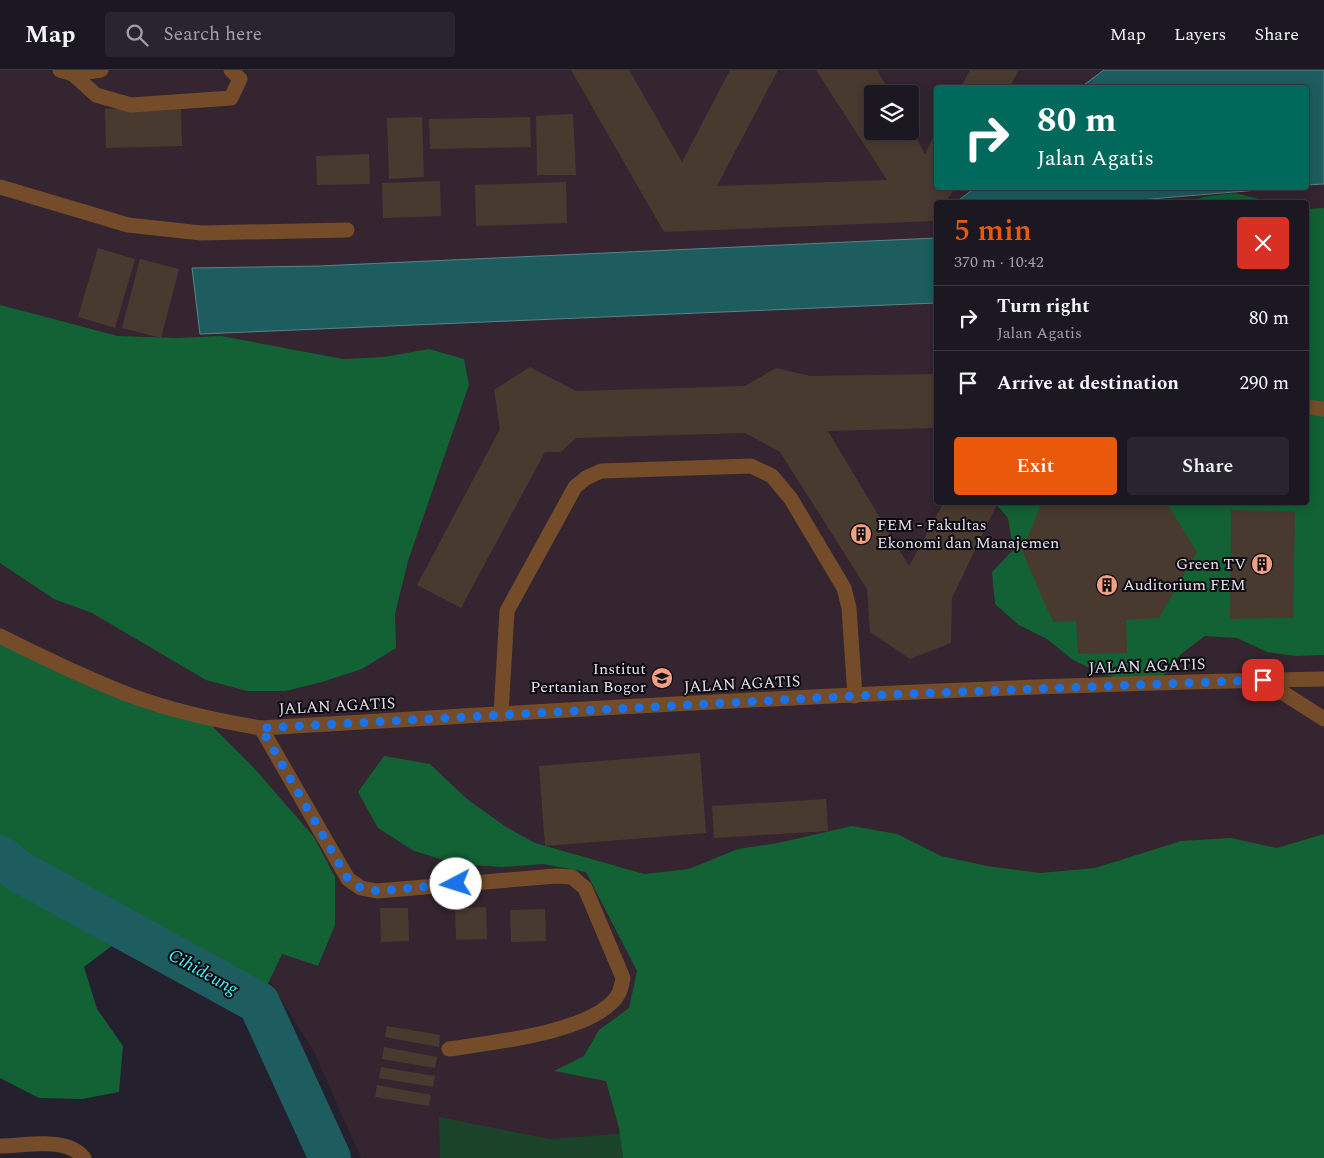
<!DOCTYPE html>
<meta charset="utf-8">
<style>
body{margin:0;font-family:Spectral,serif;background:#29252f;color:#f1f3f6;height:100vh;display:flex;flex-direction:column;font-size:19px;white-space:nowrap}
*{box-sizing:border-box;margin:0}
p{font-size:16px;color:#a0a0a5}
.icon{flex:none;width:28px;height:28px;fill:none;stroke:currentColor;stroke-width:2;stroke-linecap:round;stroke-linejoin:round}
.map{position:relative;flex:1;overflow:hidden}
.sheet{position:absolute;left:934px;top:130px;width:375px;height:305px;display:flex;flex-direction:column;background:#1c1822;border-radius:5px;box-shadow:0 2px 12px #0003,0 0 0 1px #3a3740}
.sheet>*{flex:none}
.banner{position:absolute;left:934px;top:15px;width:375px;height:105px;border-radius:5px;box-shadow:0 2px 12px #0003,0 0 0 1px #3a3740;background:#00695c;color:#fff;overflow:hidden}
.fabs{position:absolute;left:864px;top:15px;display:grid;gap:10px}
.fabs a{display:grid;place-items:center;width:55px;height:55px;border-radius:5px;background:#1c1822;box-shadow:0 2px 12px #0003,0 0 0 1px #3a3740;font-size:25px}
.pin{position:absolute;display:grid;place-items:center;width:42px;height:42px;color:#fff;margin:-21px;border-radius:10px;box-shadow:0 2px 8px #0006}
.me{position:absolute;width:55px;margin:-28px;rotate:265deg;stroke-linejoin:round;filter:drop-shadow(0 0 4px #0008)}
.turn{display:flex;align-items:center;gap:18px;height:105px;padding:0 20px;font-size:22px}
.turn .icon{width:65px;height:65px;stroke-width:2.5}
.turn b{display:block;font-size:35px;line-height:42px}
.round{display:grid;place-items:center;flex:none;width:52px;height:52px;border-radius:5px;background:#29252f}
.head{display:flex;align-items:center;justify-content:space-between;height:85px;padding:0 20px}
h1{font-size:30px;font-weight:600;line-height:38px;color:#ea580c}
.primary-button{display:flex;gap:10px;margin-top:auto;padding:10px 20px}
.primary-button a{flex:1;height:58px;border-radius:5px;background:#ea580c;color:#fff;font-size:20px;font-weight:600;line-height:58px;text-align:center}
.primary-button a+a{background:#29252f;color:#f1f3f6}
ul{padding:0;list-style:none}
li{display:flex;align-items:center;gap:15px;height:65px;padding:0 20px;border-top:1px solid #3a3740}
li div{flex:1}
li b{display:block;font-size:19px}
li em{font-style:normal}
header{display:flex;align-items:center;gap:30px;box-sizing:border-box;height:70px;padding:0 25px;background:#1c1822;border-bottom:1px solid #3a3740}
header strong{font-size:24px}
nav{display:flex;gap:28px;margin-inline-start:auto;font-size:18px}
.search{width:350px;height:45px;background:#29252f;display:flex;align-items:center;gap:12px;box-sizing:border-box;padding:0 18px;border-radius:5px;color:#a0a0a5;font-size:19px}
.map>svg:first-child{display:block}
</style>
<header>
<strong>Map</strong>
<div class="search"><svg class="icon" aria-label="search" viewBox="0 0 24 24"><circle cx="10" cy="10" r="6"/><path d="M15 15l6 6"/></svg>Search here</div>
<nav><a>Map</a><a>Layers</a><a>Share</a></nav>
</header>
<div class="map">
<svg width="1324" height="1088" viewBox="0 0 1324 1088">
<rect width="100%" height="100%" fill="#25202e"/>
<path fill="#342530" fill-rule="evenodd" d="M0,0h1324v1088h-963l-47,-106 -57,-92 -257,-107zM936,18h370v100h-370zM872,24h38v37h-38zM936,132h370v300h-370z"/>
<polygon fill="#1b442a" points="439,1047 549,1069 620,1064 623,1088 440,1088"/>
<g fill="#126235">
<polygon points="1235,123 1271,132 1189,132 1203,127"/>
<polygon points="1324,138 1324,585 1296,586 1267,582 1237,568 1205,566 1181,584 1163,606 1135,612 1102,604 1073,590 1047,569 1019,555 995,534 992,502 1013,480 1008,448 995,433 1306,432 1306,139"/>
<polygon points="0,235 118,266 177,268 221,266 343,289 384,287 429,279 464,289 469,315 408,491 395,544 396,578 362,599 322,612 285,621 247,621 206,610 92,543 54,529 0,493"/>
<polygon points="0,560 16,574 209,653 254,698 314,767 335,807 335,855 318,896 282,884 259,933 200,891 118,871 84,897 97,939 123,976 119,1022 82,1029 39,1028 0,1008"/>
<polygon points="384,686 430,694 467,729 506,757 535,773 644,804 689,799 738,779 778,773 852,756 897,764 941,786 987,796 1040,803 1095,798 1181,771 1231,768 1277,778 1324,764 1324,1088 623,1088 619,1058 606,1011 554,1001 584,986 599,960 629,938 637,901 586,802 543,794 503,797 457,794 414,781 378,758 358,722"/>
</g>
<g fill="#1d5d5f" stroke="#598589">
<polygon points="1104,0 1324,0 1324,114 1306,115 1306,18 1081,17"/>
<polygon points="975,118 1282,118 1115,132 956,132"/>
<polygon points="936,168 936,233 200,264 192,198 319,196"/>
</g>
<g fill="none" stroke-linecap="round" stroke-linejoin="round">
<polyline stroke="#1d5d5f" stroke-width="42" points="0,786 20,802 259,933 330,1088"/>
</g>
<g fill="#493a30">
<polygon points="571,0 629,0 682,92 730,0 778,0 717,116 887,110 816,0 877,0 891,24 872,24 872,61 910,61 910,57 925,84 936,62 936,118 955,118 946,132 936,132 936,151 664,162"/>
<polygon points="970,0 1019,0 1009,18 960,18"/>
<polygon points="181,37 182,76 106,78 105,39"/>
<polygon points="573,44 576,105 537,105 536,46"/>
<polygon points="422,47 424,107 389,109 387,48"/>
<polygon points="530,47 531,77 430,79 429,49"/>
<polygon points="369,84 370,114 317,115 316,86"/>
<polygon points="440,111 441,146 383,148 382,113"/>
<polygon points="566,112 567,153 476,156 475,115"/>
<polygon points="98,178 135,189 115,258 78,247"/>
<polygon points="140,189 179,199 161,268 122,258"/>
<polygon points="530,297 576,321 745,316 776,298 810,306 936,304 936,358 828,361 909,496 944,432 998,432 952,528 951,573 910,589 870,562 867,519 780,382 745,363 576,368 561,382 545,382 461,538 417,515 500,359 494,320"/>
<polygon points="1042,432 1166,432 1197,482 1159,548 1126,550 1127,583 1078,584 1076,551 1053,552 1022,481"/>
<polygon points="1231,440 1295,441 1293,548 1230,549"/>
<polygon points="700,683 706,763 545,776 539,696"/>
<polygon points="826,729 828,761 714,768 712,736"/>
<polygon points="486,837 487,869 456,870 455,838"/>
<polygon points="380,838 408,838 409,871 381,872"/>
<polygon points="545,839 546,871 511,872 510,840"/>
<polygon points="387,956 440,965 439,977 385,967"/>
<polygon points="384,977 437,987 435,998 382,989"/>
<polygon points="381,997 435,1006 433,1017 379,1008"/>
<polygon points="377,1015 431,1025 429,1036 375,1027"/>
</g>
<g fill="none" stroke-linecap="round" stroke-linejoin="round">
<g stroke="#744c29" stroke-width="15">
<polyline points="60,0 73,4 101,0"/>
<polyline points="73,4 96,25 131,35 231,28 240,9 231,0"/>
<polyline points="0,117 128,155 201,163 347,160"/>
<polyline points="1306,337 1324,339"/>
<path d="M0,566c44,22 89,44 135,61 41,15 84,24 126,31 354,-21 709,-43 1063,-49"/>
<polyline points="1263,610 1324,649"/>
<polyline points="501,644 507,541 575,417 586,408 601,401 751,396 772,406 791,429 844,518 849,538 855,626"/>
<path d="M261,658l87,151 13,9 16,3 179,-15 16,1 13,11 38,90c-1,5 -2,11 -4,15 -20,39 -130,50 -170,56"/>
<path d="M0,1076c25,0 67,-10 84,12"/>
</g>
</g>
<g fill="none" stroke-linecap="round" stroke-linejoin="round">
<polyline stroke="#1a73e8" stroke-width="9" stroke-dasharray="0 16.2" points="456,814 377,821 361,818 348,809 261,658 855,626 1263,610"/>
</g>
<defs>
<g id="building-disc" transform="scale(1.125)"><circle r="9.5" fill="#f39f83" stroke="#0d0b11"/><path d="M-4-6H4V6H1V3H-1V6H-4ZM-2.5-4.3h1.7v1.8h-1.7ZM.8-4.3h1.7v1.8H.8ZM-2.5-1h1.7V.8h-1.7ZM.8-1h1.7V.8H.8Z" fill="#111"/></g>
<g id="university-disc" transform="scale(1.125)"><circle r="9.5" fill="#f39f83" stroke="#0d0b11"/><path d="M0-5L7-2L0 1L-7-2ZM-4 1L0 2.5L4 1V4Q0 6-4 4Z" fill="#111"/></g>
</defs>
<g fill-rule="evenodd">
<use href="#building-disc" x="861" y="464"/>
<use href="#building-disc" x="1262" y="494"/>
<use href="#building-disc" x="1107" y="515"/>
<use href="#university-disc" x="662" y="608"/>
</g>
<g text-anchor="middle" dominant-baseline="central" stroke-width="4" stroke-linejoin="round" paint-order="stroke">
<g font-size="16" fill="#e5e1eb" stroke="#0d0b11" text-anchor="start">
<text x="877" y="455">FEM - Fakultas<tspan x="877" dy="18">Ekonomi dan Manajemen</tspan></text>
<text x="1246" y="494" text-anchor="end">Green TV</text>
<text x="1123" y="515">Auditorium FEM</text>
<text x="646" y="599" text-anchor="end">Institut<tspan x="646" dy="18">Pertanian Bogor</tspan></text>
</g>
<g font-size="16" fill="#e5e1eb" stroke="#0d0b11">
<text transform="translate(1147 596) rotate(-2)">JALAN AGATIS</text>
<text transform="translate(742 614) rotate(-3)">JALAN AGATIS</text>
<text transform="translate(337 636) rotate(-3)">JALAN AGATIS</text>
</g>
<g font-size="18" font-style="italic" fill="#48f2f9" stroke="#0d0b11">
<text transform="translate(203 902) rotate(29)">Cihideung</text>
</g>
</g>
</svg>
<div class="fabs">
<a><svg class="icon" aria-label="layers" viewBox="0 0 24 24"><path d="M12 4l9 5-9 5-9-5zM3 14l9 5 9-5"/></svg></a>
</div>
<div class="pin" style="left:1263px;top:610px;background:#d93025"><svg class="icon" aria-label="arrive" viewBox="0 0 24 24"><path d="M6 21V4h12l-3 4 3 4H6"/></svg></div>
<svg class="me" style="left:456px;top:814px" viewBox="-20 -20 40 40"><circle r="19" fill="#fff"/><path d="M0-13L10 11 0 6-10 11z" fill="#1a73e8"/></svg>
<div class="banner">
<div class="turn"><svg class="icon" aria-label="right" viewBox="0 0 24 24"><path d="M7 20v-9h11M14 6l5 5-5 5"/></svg><div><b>80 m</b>Jalan Agatis</div></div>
</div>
<section class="sheet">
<div class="head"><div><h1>5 min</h1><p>370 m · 10:42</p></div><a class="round" style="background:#d93025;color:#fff"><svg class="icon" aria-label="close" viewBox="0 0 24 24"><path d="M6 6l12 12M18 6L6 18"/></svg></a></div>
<ul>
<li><svg class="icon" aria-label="right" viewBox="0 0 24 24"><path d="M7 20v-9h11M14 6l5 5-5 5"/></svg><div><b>Turn right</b><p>Jalan Agatis</p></div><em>80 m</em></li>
<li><svg class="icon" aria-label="arrive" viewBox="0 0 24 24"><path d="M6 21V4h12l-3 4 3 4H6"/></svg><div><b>Arrive at destination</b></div><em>290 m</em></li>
</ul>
<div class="primary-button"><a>Exit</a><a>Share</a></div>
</section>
</div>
